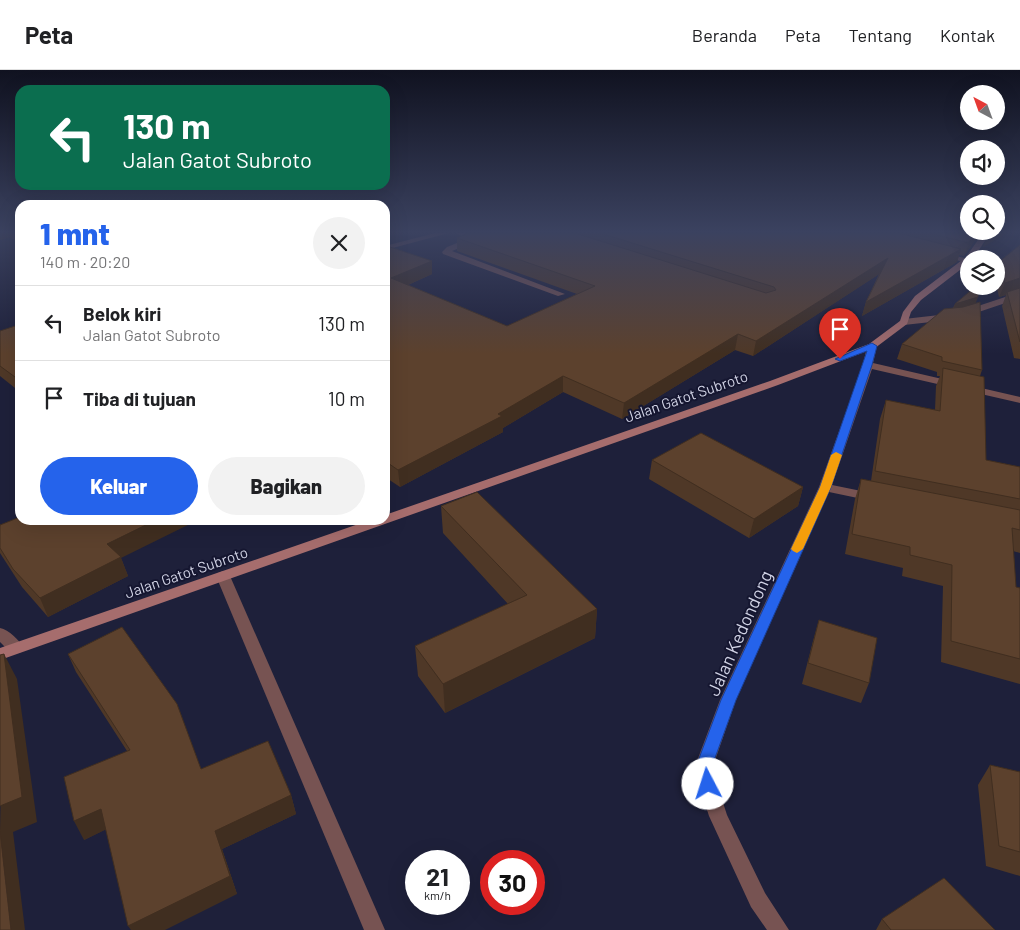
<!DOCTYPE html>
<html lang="id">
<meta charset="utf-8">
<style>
body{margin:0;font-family:Barlow,sans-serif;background:#f2f2f2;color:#202124;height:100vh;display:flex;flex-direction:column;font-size:19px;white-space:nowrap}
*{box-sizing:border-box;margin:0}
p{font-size:16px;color:#757577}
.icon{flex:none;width:28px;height:28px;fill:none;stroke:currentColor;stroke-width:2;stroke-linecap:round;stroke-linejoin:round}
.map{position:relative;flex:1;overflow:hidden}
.sheet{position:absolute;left:15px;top:130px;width:375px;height:325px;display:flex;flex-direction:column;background:#fff;border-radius:15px;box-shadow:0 5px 20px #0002}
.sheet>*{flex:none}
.top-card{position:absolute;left:15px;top:15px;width:375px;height:105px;border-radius:15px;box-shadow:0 5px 20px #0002;background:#0b6e4f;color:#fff;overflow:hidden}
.needle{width:32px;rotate:319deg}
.controls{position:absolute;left:960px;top:15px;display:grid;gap:10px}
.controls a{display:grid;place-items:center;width:45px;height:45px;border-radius:50%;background:#fff;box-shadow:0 5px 20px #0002;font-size:25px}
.speed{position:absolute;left:405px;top:780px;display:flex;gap:10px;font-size:25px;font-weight:700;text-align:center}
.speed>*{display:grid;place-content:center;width:65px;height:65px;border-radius:50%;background:#fff;box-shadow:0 5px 20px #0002;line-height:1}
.speed small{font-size:12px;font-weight:400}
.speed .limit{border:8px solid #d22;background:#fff;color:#111}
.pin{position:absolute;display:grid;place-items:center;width:42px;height:42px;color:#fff;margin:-51px -21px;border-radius:50% 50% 50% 0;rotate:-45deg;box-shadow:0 0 5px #0007}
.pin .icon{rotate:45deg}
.me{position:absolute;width:55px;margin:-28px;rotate:355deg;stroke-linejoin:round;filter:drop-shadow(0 0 4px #0008)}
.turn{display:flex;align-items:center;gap:18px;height:105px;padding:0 25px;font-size:22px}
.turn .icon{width:65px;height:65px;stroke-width:2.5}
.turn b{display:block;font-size:35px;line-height:42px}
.round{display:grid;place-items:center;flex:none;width:52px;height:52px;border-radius:26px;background:#f2f2f2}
.headline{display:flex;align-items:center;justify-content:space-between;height:85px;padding:0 25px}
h1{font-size:30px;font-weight:800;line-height:38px;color:#2563eb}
.cta{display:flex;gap:10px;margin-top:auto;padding:10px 25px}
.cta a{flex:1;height:58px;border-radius:30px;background:#2563eb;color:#fff;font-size:20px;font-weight:800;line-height:58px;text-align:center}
.cta a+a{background:#f2f2f2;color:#202124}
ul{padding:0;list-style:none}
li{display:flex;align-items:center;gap:15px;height:75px;padding:0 25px;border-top:1px solid #e0e0e0}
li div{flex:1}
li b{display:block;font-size:19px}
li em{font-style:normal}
header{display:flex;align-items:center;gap:30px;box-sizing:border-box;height:70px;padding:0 25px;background:#fff;border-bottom:1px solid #e0e0e0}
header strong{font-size:24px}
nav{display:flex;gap:28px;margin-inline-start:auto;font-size:18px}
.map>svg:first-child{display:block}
</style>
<header>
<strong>Peta</strong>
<nav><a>Beranda</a><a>Peta</a><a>Tentang</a><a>Kontak</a></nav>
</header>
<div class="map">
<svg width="1020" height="860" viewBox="0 0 1020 860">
<rect width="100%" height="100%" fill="#1e203a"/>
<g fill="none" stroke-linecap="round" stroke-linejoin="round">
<g fill="#775352" fill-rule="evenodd">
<polygon points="456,163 467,163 476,168 474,172 452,181 565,224 558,226 443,184 442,182 447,177 467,169"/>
<polygon points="223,501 228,503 230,506 385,860 364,860 216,506 218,503"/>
</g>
<g fill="#775352" fill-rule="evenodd">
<polygon points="435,163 449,163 385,180 385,176"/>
<polygon points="938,182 969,189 969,193 938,186"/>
<polygon points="1020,222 1020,228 958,249 904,255 899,252 904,249 957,243"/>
<polygon points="872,273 877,276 873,293 1020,327 1020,333 872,299 832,415 876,424 878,427 872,431 829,422 736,630 712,699 727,745 765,823 789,860 767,860 751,837 709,746 694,699 720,630 819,417 863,295 867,276"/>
<path d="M0,558c9,2 19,12 24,20l-3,4c-10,3 -14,-3 -21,-10z"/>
</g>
<polygon fill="#a66d6d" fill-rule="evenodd" points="983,163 990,163 973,189 969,189 969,193 921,230 911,242 907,254 875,278 778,315 0,590 0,578 370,450 385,450 385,445 770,311 869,274 900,251 903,242 915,226 966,187"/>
</g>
<g fill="#4f3827">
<polygon points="0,163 20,163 20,174 10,167 0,170"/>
<polygon points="468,163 980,163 964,186 959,185 957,192 862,246 866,232 879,204 753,286 735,280 622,349 563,322 503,358 503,362 400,417 385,407 385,177 432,191 432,204 408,215 507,256 577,224 457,181 457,168"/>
<polygon points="1020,175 1020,289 1014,288 1002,236 1006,225 999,227 996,214 996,200 999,192"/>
<polygon points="976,233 982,300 980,306 986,390 1020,397 1020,483 1013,481 1016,517 1020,518 1020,614 941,592 943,516 902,506 903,498 845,484 855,429 861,409 871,411 880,349 886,330 935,340 936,316 940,306 937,306 937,302 897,289 902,274 953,238 955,234"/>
<polygon points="20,256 20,322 0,306 0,261"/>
<polygon points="652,390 803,417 798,436 749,468 649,409"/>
<polygon points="441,436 597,539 595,568 445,643 418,606 415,576 508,534 443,463"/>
<polygon points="0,455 121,488 128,506 48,547 22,517 0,483"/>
<polygon points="819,550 869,613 861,633 802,614 813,571"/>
<polygon points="68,584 201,699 291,725 296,744 222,779 237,824 106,759 84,770 127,681 76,602"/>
<polygon points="990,695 1020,702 1020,806 986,796 978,715"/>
<polygon points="882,849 995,860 876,860"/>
</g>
<g fill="#402e20">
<polygon points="0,163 9,163 10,167 0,170"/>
<polygon points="976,163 980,163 964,186 969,173"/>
<polygon points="989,163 1007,163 983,177 988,164"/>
<polygon points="961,179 957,192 862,246 866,232"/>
<polygon points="888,188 884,201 753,286 756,271"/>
<polygon points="432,191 432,204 392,222 391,208"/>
<polygon points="1020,208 1020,219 1007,222 1006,225 999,227 1005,213"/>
<polygon points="978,227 975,235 952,242 955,234"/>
<polygon points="738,264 735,280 622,349 624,333"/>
<polygon points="20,305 20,320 15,307"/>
<polygon points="563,306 563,322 503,358 503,362 400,417 398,400"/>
<polygon points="803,417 798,436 749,468 754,449"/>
<polygon points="156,450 198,450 121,488 128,506 48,547 40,528 107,474"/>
<polygon points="597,539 595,568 445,643 443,614"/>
<polygon points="4,584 17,609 37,752 13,762 25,860 11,860 0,761"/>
<polygon points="291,725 296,744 222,779 237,824 165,860 131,860 128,856 215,761"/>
<polygon points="101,739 111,757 84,770 74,751"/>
</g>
<g fill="#5c412d" stroke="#402e20">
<polygon points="468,163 575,163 766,223 776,220 774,217 600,163 899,163 961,179 866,232 888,188 756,271 738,264 624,333 563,306 498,344 502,346 398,400 385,391 385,177 387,176 432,191 391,208 507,256 595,216 457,168"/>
<polygon points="929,163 976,163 969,173"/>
<polygon points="1020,175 1020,208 1005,213 999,192"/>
<polygon points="976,216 978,216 978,227 955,234"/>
<polygon points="1020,218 1020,272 1007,222"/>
<polygon points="980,232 982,300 942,291 942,287 902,274 944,239 963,237"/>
<polygon points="18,255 20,256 20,305 15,307 0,296 0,261"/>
<polygon points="943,298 984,307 986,390 1020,397 1020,429 875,401 886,330 940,341"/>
<polygon points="701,363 803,417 754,449 652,390"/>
<polygon points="861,409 1020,440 1020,460 1012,458 1016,517 1020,518 1020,589 951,571 952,495 910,485 910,477 852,464"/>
<polygon points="477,422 597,539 443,614 415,576 527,525 441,436"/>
<polygon points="20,447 20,450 156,450 107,474 121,487 40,528 13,499 0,478 0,455"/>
<polygon points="819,550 877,568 869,613 808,593"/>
<polygon points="122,557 177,634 201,699 268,671 291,725 215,761 230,806 128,856 101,739 74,751 64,707 130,680 68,584"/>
<polygon points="4,584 22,727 0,736 0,585"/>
<polygon points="990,695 1020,702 1020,782 999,776"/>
<polygon points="0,761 11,860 0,860"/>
<polygon points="944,808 995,860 891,860 882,849"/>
</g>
<linearGradient id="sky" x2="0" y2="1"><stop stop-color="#101220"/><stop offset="0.57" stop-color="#3b4260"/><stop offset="1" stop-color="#3b4260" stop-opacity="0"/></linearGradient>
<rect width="1020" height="284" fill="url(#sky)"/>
<polygon fill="#2563eb" stroke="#184099" points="872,273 877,276 872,295 831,417 736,630 711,699 716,714 714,720 708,722 702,720 695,699 721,630 820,417 867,281 840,291 835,289"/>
<polygon fill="#f59e0b" points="836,382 842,385 831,417 803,479 797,483 793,481 791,479 820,417 831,385"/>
<g text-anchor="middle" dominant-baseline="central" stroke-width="4" stroke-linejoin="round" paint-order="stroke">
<g font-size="15" fill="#d0d2e4" stroke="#151630">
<text transform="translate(686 326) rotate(-19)">Jalan Gatot Subroto</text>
<text transform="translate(186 502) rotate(-19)">Jalan Gatot Subroto</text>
</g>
<g font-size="18" fill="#d0d2e4" stroke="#151630">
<text transform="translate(739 563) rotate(-66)">Jalan Kedondong</text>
</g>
</g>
</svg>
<div class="controls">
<a><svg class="needle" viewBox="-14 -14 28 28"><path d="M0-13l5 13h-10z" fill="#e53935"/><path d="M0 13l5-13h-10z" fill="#757577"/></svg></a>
<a><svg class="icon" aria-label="sound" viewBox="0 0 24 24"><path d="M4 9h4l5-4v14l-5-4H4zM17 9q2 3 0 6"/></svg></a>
<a><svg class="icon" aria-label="search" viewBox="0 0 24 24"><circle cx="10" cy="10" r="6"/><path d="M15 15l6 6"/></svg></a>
<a><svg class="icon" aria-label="layers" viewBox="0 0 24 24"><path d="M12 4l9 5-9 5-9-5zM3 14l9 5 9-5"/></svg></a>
</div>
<div class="speed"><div>21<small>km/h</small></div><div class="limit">30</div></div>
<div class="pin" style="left:840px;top:289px;background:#d93025"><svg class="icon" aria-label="arrive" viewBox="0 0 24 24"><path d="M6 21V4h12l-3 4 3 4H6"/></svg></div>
<svg class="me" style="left:708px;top:714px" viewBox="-20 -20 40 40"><circle r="19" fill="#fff"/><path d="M0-13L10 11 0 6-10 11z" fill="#2563eb"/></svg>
<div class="top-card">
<div class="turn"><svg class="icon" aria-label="left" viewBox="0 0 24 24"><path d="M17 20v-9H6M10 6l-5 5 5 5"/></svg><div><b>130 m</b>Jalan Gatot Subroto</div></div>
</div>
<section class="sheet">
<div class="headline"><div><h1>1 mnt</h1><p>140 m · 20:20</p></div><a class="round"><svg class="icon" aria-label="close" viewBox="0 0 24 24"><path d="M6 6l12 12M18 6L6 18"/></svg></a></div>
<ul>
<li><svg class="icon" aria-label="left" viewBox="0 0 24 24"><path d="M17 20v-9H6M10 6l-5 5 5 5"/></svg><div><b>Belok kiri</b><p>Jalan Gatot Subroto</p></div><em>130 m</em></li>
<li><svg class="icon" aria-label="arrive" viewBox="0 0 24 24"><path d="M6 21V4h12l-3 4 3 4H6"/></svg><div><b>Tiba di tujuan</b></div><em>10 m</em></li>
</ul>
<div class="cta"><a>Keluar</a><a>Bagikan</a></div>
</section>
</div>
